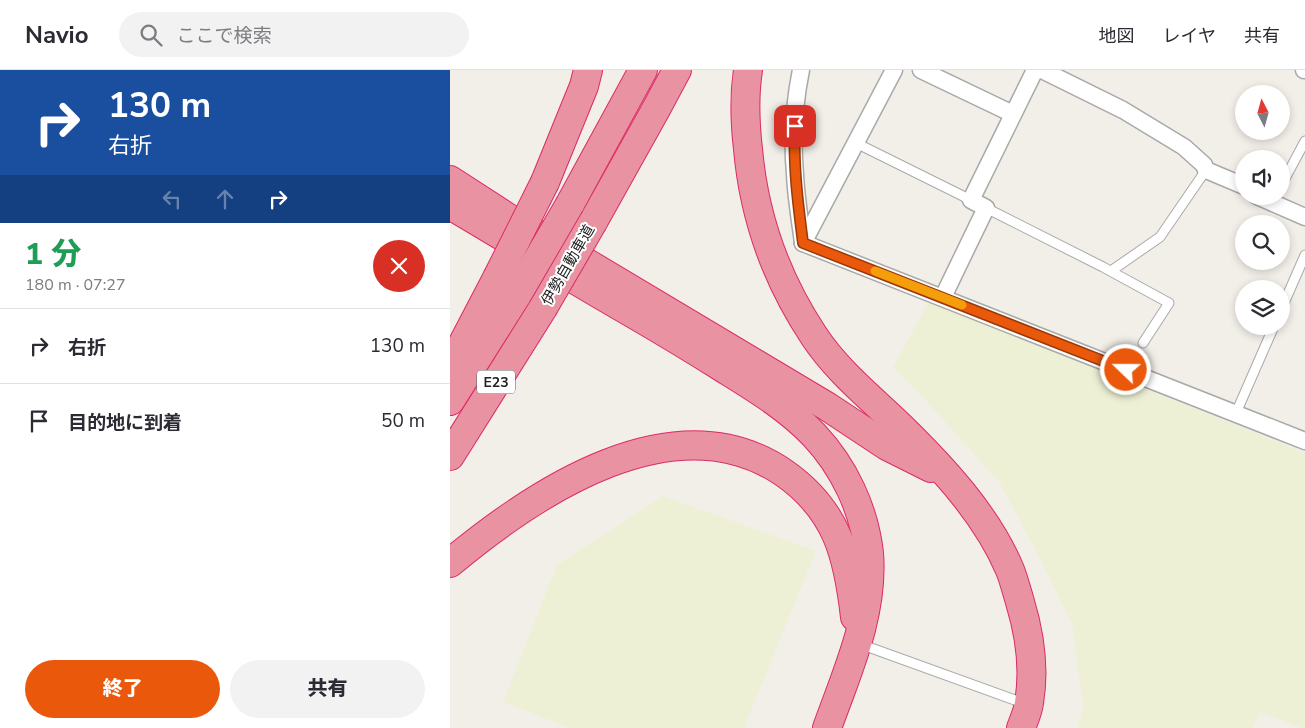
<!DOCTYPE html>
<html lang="ja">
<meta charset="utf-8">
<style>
body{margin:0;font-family:"Nunito Sans","Noto Sans JP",sans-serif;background:#f2f2f3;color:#2b2b33;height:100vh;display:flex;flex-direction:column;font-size:19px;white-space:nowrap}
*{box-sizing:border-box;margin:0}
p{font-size:16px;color:#7c7c81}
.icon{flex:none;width:28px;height:28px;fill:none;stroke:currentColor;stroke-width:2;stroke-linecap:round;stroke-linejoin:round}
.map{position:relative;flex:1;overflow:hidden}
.side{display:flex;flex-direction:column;background:#fff;width:450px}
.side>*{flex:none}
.hud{background:#1a4fa0;color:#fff;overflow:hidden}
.needle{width:32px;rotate:354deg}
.controls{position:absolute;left:785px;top:15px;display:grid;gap:10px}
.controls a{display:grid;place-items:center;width:55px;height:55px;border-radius:50%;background:#fff;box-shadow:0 2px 8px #0003;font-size:25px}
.pin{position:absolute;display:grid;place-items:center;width:42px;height:42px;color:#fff;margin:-21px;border-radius:10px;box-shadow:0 2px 8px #0006}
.me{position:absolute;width:55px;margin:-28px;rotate:292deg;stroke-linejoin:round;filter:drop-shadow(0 0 4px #0008)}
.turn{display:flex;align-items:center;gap:18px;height:105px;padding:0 25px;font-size:22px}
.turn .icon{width:65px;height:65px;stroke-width:2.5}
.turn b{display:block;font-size:35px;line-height:42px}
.lanes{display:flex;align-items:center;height:48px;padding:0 25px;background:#0003;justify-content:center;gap:25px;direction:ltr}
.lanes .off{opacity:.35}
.round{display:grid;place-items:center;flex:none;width:52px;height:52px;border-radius:26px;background:#f2f2f3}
.head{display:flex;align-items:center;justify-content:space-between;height:85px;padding:0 25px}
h1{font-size:30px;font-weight:800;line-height:38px;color:#1e9e55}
.cta{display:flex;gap:10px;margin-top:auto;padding:10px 25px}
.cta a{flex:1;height:58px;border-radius:30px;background:#ea580c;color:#fff;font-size:20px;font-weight:800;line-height:58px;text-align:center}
.cta a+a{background:#f2f2f3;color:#2b2b33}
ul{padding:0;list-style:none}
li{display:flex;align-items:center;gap:15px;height:75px;padding:0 25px;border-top:1px solid #e1e1e2}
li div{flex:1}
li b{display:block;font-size:19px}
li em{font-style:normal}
header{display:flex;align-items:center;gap:30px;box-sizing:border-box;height:70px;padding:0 25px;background:#fff;border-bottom:1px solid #e1e1e2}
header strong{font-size:24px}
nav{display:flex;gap:28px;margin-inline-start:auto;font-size:18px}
.search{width:350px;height:45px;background:#f2f2f3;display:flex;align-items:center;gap:12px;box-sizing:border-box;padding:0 18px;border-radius:28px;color:#7c7c81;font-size:19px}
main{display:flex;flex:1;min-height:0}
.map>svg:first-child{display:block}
</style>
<header>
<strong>Navio</strong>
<div class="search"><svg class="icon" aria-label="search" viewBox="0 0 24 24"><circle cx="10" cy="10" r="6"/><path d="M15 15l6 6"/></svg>ここで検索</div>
<nav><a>地図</a><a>レイヤ</a><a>共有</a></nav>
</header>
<main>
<section class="side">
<div class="hud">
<div class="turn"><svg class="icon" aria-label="right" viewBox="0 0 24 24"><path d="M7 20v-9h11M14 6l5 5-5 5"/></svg><div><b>130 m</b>右折</div></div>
<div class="lanes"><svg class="icon off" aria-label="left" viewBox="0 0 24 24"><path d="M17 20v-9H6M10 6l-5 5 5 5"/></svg><svg class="icon off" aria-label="ahead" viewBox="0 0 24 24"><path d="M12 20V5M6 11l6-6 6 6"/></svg><svg class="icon" aria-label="right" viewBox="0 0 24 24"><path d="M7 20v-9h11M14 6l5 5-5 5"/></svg></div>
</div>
<div class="head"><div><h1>1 分</h1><p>180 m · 07:27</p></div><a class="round" style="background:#d93025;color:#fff"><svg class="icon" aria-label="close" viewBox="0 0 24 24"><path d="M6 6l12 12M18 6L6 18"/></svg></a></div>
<ul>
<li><svg class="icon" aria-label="right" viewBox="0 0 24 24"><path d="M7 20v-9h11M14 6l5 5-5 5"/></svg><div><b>右折</b></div><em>130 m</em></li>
<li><svg class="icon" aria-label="arrive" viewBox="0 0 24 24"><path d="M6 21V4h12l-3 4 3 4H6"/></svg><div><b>目的地に到着</b></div><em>50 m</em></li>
</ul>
<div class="cta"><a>終了</a><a>共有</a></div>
</section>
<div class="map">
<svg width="855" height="658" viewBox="0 0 855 658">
<rect width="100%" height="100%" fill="#f2efe9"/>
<g fill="#eef0d5">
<polygon points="479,231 855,383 855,658 852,658 810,642 803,658 628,658 633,635 622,554 585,479 549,412 489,345 443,297"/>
<polygon points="213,426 366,481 294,658 120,658 53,632 107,495"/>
</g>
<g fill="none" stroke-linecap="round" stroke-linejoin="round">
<g stroke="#a9a9a9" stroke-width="11">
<g id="service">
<polyline points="406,73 521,130"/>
<polyline points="831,116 855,71"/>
<polyline points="536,138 653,197 719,233 693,273"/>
<polyline points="661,201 710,167 756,100"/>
<polyline points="831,240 855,185"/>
<polyline points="786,343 824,256"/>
<polyline points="410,574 576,634"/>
</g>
</g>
<g stroke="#a9a9a9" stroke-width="19">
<g id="minor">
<path d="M351,0c-7,34 -9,70 -6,104 1,23 5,46 8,69"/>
<polyline points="471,0 563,44"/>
<polyline points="592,0 673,40 734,77 754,95 756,100 794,116"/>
<polyline points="854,0 855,0"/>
<polyline points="807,126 855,147"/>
<polyline points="353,173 855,371"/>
<polyline points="353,173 444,0"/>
<polyline points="493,227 536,138 521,130 585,0"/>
</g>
</g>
<g stroke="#dc2a67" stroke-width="30">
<g id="motorway">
<path d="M298,0c-4,26 -3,53 0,79 6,68 28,130 66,187 23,35 57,62 86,90 42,41 87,89 110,144 4,10 7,22 10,32 10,33 15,66 9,101 -1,8 -5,17 -8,25"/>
<polyline points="0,110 60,149 142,196 378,337 437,376 481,398"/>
<polyline points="95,112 134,16 138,0"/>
<polyline points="120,134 193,0"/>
<path d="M0,135c61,36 121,73 182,108 31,18 61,36 91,55 32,20 64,39 91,67 30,32 50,74 55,118 5,61 -22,119 -42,175"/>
<polyline points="143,152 205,41 227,0"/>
<polyline points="0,298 47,208"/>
<polyline points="0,331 67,225"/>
<polyline points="0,386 93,238"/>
<path d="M0,493c85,-71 225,-165 334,-90 53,37 64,82 71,144"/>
</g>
</g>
<use href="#service" stroke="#fff" stroke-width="9"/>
<use href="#minor" stroke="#fff" stroke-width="16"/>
<use href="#motorway" stroke="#e892a2" stroke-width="28"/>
<g stroke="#dc2a67" stroke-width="30" stroke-linecap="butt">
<g id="motorway-bridge">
<polyline points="47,208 95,112"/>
<polyline points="67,225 120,134"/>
<polyline points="93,238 143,152"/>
</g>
</g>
<use href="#motorway-bridge" stroke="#e892a2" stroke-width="28"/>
</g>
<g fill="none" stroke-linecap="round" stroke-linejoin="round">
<g stroke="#983908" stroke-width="12">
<path id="route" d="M345,56c-2,39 3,78 8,117l323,127"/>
</g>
<use href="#route" stroke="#ea580c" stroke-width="9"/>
<polyline stroke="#f59e0b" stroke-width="9" points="425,201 512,235"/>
</g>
<g text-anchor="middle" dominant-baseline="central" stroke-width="4" stroke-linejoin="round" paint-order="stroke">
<rect fill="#fff" stroke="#646464" stroke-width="1" x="27" y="300.5" width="38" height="23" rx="4"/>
<g font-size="14" font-weight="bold" fill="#222">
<text x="46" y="312">E23</text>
</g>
<g font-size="15" fill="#222" stroke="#fff">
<text transform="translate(118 195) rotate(-60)">伊勢自動車道</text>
</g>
</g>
</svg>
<div class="controls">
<a><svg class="needle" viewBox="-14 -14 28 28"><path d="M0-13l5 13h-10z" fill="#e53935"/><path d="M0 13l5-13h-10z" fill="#7c7c81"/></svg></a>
<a><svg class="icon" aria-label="sound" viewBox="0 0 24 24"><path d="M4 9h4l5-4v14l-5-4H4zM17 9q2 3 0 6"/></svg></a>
<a><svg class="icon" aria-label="search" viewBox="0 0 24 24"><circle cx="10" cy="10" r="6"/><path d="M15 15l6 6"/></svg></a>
<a><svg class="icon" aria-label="layers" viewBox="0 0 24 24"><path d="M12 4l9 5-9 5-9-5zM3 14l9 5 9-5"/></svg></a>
</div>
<div class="pin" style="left:345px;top:56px;background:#d93025"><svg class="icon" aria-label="arrive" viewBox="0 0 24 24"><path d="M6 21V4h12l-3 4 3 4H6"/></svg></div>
<svg class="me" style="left:676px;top:300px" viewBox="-20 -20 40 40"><circle r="17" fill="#ea580c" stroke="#fff" stroke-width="3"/><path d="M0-11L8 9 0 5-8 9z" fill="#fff"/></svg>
</div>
</main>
